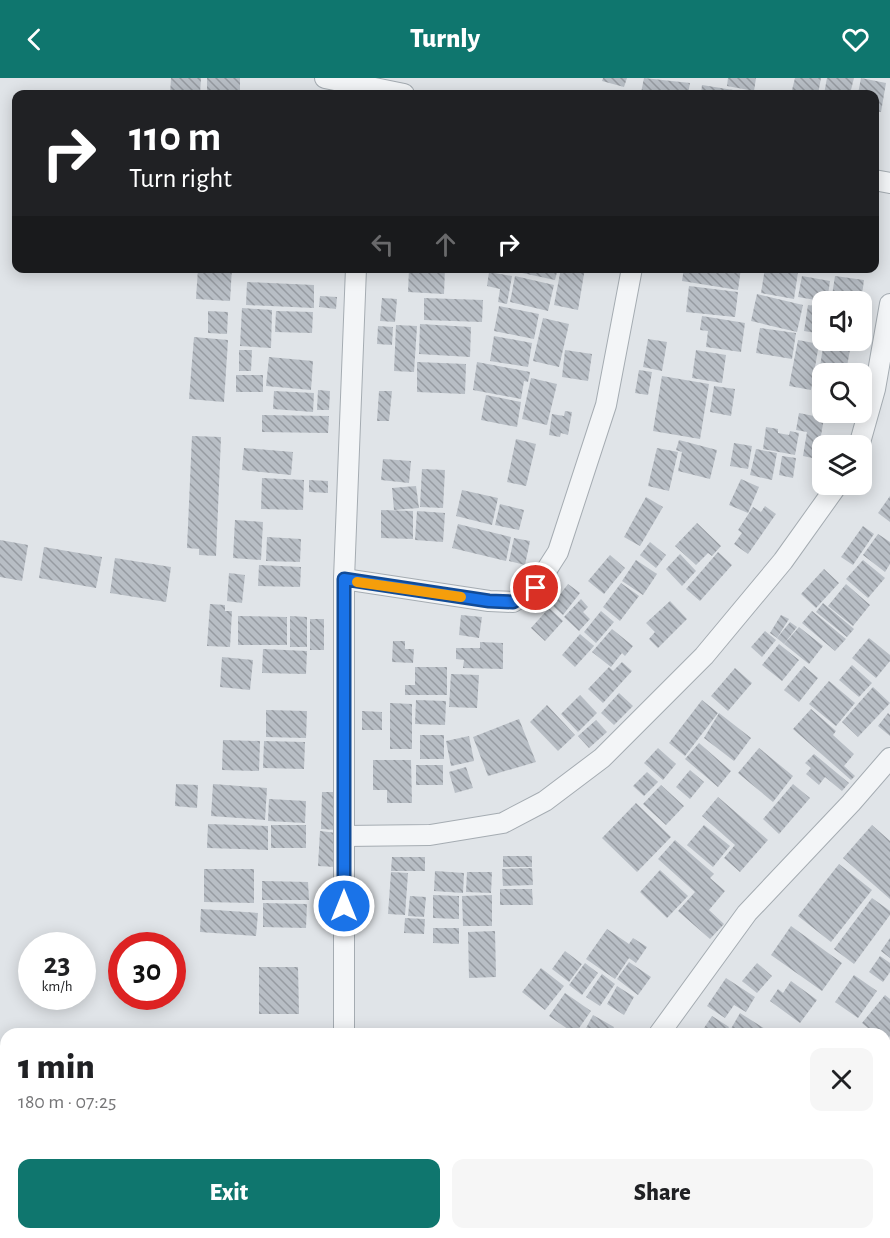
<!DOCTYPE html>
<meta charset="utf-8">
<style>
body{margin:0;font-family:"Alegreya Sans",sans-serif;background:#f6f6f6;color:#202124;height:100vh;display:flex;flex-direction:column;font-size:22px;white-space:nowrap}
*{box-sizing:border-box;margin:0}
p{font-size:20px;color:#757577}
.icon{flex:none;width:33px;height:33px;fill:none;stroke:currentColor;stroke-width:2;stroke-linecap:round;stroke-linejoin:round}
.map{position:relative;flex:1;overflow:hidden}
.panel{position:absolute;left:0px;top:950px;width:891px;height:212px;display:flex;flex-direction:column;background:#fff;border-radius:18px 18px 0 0;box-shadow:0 3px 15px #0003}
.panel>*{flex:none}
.guide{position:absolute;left:12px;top:12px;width:867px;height:183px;border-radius:12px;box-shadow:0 3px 15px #0003;background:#202124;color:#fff;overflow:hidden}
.controls{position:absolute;left:812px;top:213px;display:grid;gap:12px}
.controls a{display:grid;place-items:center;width:60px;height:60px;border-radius:12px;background:#fff;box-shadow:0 3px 15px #0003;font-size:30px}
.speed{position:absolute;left:18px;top:854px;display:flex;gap:12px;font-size:30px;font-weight:700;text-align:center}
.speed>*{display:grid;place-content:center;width:78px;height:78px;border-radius:50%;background:#fff;box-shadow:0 3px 15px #0003;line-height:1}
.speed small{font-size:15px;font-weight:400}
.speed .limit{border:9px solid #d22;background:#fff;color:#111}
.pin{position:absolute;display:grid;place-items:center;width:51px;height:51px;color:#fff;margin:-26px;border:3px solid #fff;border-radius:50%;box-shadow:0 2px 6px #0007}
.me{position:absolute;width:66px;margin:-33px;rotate:0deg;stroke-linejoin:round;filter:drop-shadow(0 0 4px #0008)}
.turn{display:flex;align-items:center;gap:21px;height:126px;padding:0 18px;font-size:27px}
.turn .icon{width:78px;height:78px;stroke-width:2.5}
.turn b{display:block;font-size:42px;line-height:51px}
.lanes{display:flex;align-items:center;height:57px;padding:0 18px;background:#0003;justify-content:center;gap:30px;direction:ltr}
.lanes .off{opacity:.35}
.round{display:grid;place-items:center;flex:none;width:63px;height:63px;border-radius:12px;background:#f6f6f6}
.overview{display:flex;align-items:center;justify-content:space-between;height:102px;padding:0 18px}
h1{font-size:36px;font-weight:800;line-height:45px}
.action{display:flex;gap:12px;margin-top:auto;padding:12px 18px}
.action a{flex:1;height:69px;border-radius:12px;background:#0f766e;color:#fff;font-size:24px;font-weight:800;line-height:69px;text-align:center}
.action a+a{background:#f6f6f6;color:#202124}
header{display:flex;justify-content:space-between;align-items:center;height:78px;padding:0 18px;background:#0f766e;color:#fff;font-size:27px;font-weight:800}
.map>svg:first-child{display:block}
</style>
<header><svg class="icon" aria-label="back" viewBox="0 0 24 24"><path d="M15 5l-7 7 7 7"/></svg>Turnly<svg class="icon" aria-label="heart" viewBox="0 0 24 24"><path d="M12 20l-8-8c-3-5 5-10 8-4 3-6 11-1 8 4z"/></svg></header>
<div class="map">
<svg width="890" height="1160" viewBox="0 0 890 1160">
<defs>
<pattern id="building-back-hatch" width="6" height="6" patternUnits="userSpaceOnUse" patternTransform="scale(1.5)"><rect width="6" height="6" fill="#b8bec5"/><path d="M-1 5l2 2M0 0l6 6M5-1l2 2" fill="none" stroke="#969ba1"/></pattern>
</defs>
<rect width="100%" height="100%" fill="#e0e4e8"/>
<g fill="url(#building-back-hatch)">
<polygon points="171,0 201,0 200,16 170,16"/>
<rect x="207" y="0" width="33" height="16"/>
<polygon points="603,0 627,0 624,9 602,3"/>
<polygon points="644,0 690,5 688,16 641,15"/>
<polygon points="728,0 756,0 754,13 727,8"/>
<polygon points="795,0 821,0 818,16 791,16"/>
<polygon points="827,0 854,0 850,16 824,16"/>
<polygon points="861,0 886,5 881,34 874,33 874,16 858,16"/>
<polygon points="702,7 752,15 752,16 701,16"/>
<polygon points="198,190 232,190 230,223 196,221"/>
<polygon points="409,190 445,190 444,216 408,214"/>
<polygon points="514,190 558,190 555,202 513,193"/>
<polygon points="561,190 585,190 578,232 554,227"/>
<polygon points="684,190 741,190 738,212 682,203"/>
<polygon points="765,190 798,194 794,221 761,215"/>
<polygon points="489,194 512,198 507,226 498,224 500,211 487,208"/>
<polygon points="515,198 554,207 548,233 510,224"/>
<polygon points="802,198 830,203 827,224 798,219"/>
<polygon points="835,198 864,202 861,224 831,224"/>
<polygon points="247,204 314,207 314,230 246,227"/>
<polygon points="689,208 738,214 735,239 686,234"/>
<polygon points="757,216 803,227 797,254 751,243"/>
<polygon points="320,218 337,219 336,231 319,229"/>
<polygon points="382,220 397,221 395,244 380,243"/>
<polygon points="424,220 483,222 482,244 424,242"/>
<polygon points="808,227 822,229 822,256 804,253"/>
<polygon points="499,228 539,236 534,261 494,253"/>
<polygon points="242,230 272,232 271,270 240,268"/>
<polygon points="208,233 228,234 227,256 208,255"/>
<polygon points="276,233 313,234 312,255 275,254"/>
<polygon points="702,238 745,245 741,274 706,269 708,253 700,252"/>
<polygon points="543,240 569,246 559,289 533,283"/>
<polygon points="420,246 471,249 470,279 419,276"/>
<polygon points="396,247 417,248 414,294 394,293"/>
<polygon points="378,248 393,249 392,267 377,266"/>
<polygon points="760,250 796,255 792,281 756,275"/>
<polygon points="494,258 532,265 528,289 490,283"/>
<polygon points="194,259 228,262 224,324 189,321"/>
<polygon points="648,261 667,264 662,293 643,289"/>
<polygon points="798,262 819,266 811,312 789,308"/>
<polygon points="824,262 851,266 846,294 820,289"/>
<polygon points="239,272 252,272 251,293 239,293"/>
<polygon points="565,272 592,276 588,303 562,299"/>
<polygon points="696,272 726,277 722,305 692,300"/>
<polygon points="269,279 313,283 311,312 266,308"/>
<polygon points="417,284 466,286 465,316 417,314"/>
<polygon points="477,284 530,294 528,304 524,303 521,321 473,312"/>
<polygon points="639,292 652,294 648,317 635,315"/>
<rect x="236" y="297" width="27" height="17"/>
<polygon points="662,298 709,306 700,361 653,353"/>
<polygon points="531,300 557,306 547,347 522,341"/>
<polygon points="714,308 735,311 731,338 710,334"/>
<polygon points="318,312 330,313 329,332 317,332"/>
<polygon points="274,313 314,315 313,334 273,331"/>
<polygon points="379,313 392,313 389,343 377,343"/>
<polygon points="486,317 521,324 517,349 481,342"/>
<polygon points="565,333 572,334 568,357 561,355 560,359 549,357 552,336 564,338"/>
<polygon points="799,335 824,340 817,381 803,378 807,354 796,352"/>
<polygon points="262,337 329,338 328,355 262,354"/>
<polygon points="766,349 778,351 778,355 789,357 790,353 799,355 795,377 763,371"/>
<polygon points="192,358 221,359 216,478 199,477 199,471 187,470"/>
<polygon points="516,361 536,366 526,408 507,404"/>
<polygon points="679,362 717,372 710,401 678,393 682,374 676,372"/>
<polygon points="734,365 752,368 748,391 730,388"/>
<polygon points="244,370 293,374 291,397 242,392"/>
<polygon points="657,370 678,374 669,413 648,408"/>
<polygon points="756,371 777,375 772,402 750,397"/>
<polygon points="782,378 796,380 793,400 779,397"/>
<polygon points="383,381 411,383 409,405 381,402"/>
<polygon points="422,391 445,392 443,430 420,429"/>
<polygon points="262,400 304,402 303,432 261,431"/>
<polygon points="741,401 759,409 748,435 729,427"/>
<polygon points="309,402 328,403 328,415 309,414"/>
<polygon points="416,408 419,430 394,432 392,410"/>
<polygon points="462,412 498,420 492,447 456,438"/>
<polygon points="890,418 890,444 878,435"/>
<polygon points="646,419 663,429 640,468 624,459"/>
<polygon points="500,426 524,432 519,452 495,447"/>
<polygon points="765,428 776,436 748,476 734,466 742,455 738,452 753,429 761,434"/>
<polygon points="381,432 413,433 413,461 381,460"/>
<polygon points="417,433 445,435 443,464 415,462"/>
<polygon points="235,442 263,444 261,482 233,480"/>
<polygon points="697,445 721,468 712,478 708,475 696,487 675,468"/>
<polygon points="458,446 511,459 506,483 452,470"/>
<polygon points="863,448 874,456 853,487 841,479"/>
<polygon points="878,456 890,464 890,486 885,494 863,477"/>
<polygon points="267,459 301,461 300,484 266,483"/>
<polygon points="514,460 530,463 525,487 509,483"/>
<polygon points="0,462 28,467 22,503 0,499"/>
<polygon points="650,464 666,477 656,490 640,477"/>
<polygon points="44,469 102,479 96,510 39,500"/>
<polygon points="718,474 732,487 700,523 686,511"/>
<polygon points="680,476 696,493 682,508 666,491"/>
<polygon points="610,477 625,490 604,516 588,503"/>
<polygon points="115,480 171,489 166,524 110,515"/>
<polygon points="636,482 657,496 643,517 622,503"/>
<polygon points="863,482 885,500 868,520 846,501"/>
<polygon points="259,487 301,489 300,509 258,508"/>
<polygon points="824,491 839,505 816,530 801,516"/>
<polygon points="229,495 245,497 242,525 227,523"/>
<polygon points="621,505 639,518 620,543 603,529"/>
<polygon points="568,506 580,515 563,537 552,527"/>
<polygon points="846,506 870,527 853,548 828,528"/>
<polygon points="581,521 588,529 583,534 590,541 579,553 564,539"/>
<polygon points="670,523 687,541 658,570 649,561 655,554 646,545"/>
<polygon points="823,525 854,551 847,559 816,534"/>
<polygon points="210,526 225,527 225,533 232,533 230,569 207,568"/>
<polygon points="549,530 563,543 545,563 531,550"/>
<polygon points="601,533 614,544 596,565 584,554"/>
<polygon points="812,533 846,561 835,573 802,545"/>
<polygon points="461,537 482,539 479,560 459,557"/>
<polygon points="781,537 789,541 777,560 770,555"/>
<polygon points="238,538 287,539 287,567 238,567"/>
<polygon points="290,538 307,539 307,569 290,569"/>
<rect x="310" y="541" width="14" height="31"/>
<polygon points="790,544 797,549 784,566 777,560"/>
<polygon points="799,549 823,568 809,586 784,566"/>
<polygon points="612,551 633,568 625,578 622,575 611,589 592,574"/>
<polygon points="765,553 776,562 762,579 751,569"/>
<polygon points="580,556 594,568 575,589 562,577"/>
<polygon points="869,560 890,577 890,583 876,600 852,580"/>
<polygon points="393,563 405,563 405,571 414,571 413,585 392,584"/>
<polygon points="480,564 503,565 503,591 463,590 464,582 456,581 456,570 480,570"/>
<polygon points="779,566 799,582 782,603 762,587"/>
<polygon points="263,571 307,573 306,596 262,595"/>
<polygon points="222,579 253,582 250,612 220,609"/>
<polygon points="622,584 632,593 603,625 588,611 609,589 613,593"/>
<polygon points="852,587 872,605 859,619 839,602"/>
<polygon points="804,588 818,600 799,624 784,612"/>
<polygon points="415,589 447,589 447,617 405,617 405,607 415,607"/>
<polygon points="735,590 752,605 728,633 711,618"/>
<polygon points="451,596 479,597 477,630 449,629"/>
<polygon points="829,603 855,625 836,648 809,626"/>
<polygon points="873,609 890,625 858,659 842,644"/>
<polygon points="619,615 633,628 614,647 601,635"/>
<polygon points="580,617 597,635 578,654 561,636"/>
<polygon points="416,622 446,623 445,647 415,646"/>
<polygon points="702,622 718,635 685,678 669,665"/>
<polygon points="390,625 412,626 412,671 390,671"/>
<polygon points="547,627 575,657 558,673 530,644"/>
<polygon points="811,631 836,653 833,657 854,676 844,688 855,698 851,702 793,651"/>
<polygon points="266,632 307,633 306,660 266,659"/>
<polygon points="362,633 382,634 382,652 362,652"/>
<polygon points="719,635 751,660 734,683 704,660"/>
<polygon points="888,635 890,637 890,658 878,648"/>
<polygon points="519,641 536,684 488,698 473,659"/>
<polygon points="596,642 607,654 589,670 578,658"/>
<rect x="420" y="657" width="24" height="24"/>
<polygon points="469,658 474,683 451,688 446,663"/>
<polygon points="223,662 260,663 259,693 222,692"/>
<polygon points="264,663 305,664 304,691 263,690"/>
<polygon points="699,665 731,693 718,709 685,681"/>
<polygon points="658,670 676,686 663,702 644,685"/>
<polygon points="759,670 793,698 773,724 738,695"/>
<polygon points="814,676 849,705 842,713 825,699 819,707 806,696 811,690 805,685"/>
<polygon points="373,682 411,682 412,725 387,725 387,712 373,712"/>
<rect x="416" y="687" width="27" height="20"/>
<polygon points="466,689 473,710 455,715 449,694"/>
<polygon points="690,692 704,704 690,721 676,709"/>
<polygon points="647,694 658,704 644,718 633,708"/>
<polygon points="176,706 198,707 197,730 175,728"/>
<polygon points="213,706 267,710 265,742 211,738"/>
<polygon points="793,706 810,720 779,756 763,741"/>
<polygon points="661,707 684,728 666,747 643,726"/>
<polygon points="322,714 337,714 337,752 321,751"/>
<polygon points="718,719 768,762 740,794 724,780 735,767 702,738"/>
<polygon points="269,721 306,723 305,745 268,743"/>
<polygon points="636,725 671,759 637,794 602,760"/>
<polygon points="208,746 268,748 268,772 207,770"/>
<rect x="271" y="747" width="35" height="23"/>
<polygon points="704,747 730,768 713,789 687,767"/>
<polygon points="872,747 890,763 890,821 843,780"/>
<polygon points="320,753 337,755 335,789 318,788"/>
<polygon points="675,762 714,796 710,800 725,813 709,832 724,846 710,861 678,833 695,814 658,781"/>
<rect x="503" y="778" width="29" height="11"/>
<polygon points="392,779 425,779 425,793 391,793"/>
<polygon points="839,786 872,812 831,864 798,838"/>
<polygon points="532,790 533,807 503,808 502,791"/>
<polygon points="204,791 254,791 254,825 204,824"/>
<polygon points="660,792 688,818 667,840 640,814"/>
<polygon points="435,793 464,795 463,815 434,813"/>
<polygon points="391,794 408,795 405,837 388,836"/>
<polygon points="467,794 492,794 491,815 466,814"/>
<polygon points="262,803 308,804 309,822 262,822"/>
<polygon points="500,811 532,811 533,827 500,827"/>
<polygon points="433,817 459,818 459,841 433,840"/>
<polygon points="492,817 492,848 463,848 462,818"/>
<polygon points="410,818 426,819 424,839 408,838"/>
<polygon points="872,820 890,833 890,837 854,886 834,871"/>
<polygon points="263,825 307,826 306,850 263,849"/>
<polygon points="201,831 258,835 256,858 200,854"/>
<polygon points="405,840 425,841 424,856 404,855"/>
<polygon points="791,848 842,885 822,913 771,877"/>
<polygon points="433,850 459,850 459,866 433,865"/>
<polygon points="607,851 629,866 633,860 647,869 636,885 629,880 615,901 586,881"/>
<polygon points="495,853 496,899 469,900 468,854"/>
<polygon points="890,860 890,880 881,873"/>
<polygon points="565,873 582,886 569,904 552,891"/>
<polygon points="880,878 890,885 890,894 883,904 869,894"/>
<polygon points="629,884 651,899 638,917 617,901"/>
<polygon points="585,885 598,895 582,917 569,907"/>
<polygon points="757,885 772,898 757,915 742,903"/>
<polygon points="259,889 298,889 299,936 259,936"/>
<polygon points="541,890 564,908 545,932 522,914"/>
<polygon points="602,896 615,906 600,928 586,919"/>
<polygon points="854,897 877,913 858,940 835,924"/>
<polygon points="726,900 755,919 746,934 734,927 725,940 707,928"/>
<polygon points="791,903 817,922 800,945 770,923 778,911 783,915"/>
<polygon points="617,908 634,919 624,937 607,926"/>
<polygon points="565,915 591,933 575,956 549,938"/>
<polygon points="885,917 890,921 890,958 885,964 885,956 875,956 862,945"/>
<polygon points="740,935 773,956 728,956"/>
<polygon points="593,937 614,949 611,956 583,956"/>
<polygon points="712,938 729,949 725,956 700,956"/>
<polygon points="890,961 890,996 885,992 885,967"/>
<polygon points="890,1094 890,1120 885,1117 885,1103"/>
<polygon points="885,1129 890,1132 890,1160 853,1160 855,1155 885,1155"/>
<polygon points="3,1148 6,1148 6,1155 45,1155 45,1160 1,1160"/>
<polygon points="53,1155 95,1155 94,1160 52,1160"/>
<polygon points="193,1155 231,1155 229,1160 191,1160"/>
<polygon points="261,1155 315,1155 312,1160 258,1160"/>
<polygon points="595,1155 654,1155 650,1160 603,1160"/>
</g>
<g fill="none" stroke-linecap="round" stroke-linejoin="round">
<g stroke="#a5acb2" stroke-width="22">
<g id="minor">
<polyline points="325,0 404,16"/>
<polyline points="874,102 890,105"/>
<polyline points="859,368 875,311 890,226"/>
<polyline points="344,501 489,523 513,524 535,510 558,474 606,327 632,190"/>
<polyline points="345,758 430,757 503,745 545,723 602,680 704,578 783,483 838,406"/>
<polyline points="344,956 344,501 356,190"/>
<polyline points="659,956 747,835 851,725 890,680"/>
<polyline points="885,1044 890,1037"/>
<polyline points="0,1079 6,1080"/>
<polyline points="545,1155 552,1160"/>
<polyline points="165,1160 166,1155"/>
<polyline points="797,1160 801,1155"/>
</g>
</g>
<use href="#minor" stroke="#f3f5f7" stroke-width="20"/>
</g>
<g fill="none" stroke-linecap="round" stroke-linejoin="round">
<g stroke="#114b97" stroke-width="15">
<polyline id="route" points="344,828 344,501 489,523 513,524 536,510"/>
</g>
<use href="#route" stroke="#1a73e8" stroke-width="10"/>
<polyline stroke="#f59e0b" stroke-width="10" points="357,504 461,519"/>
</g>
</svg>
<div class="controls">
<a><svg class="icon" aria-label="sound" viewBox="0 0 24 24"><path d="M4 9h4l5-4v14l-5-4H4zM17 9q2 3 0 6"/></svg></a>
<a><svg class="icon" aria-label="search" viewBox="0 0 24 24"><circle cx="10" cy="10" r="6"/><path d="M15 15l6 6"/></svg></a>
<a><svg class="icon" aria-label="layers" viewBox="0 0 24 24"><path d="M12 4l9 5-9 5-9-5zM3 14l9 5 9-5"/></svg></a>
</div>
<div class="speed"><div>23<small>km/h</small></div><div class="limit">30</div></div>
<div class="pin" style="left:536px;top:510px;background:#d93025"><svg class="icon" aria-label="arrive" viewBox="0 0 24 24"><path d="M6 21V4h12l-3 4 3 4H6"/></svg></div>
<svg class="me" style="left:344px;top:828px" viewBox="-20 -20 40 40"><circle r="17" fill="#1a73e8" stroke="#fff" stroke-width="3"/><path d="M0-11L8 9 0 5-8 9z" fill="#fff"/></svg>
<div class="guide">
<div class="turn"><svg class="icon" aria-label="right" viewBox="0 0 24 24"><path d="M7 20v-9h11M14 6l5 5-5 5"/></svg><div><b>110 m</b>Turn right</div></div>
<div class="lanes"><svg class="icon off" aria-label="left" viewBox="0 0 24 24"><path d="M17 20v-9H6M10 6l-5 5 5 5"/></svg><svg class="icon off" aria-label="ahead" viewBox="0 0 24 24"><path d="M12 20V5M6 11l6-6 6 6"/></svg><svg class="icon" aria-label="right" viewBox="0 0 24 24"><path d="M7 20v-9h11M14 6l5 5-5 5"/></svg></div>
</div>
<section class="panel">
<div class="overview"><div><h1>1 min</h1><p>180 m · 07:25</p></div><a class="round"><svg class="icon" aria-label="close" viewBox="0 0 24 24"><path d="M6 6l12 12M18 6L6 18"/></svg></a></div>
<div class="action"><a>Exit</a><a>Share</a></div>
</section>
</div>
